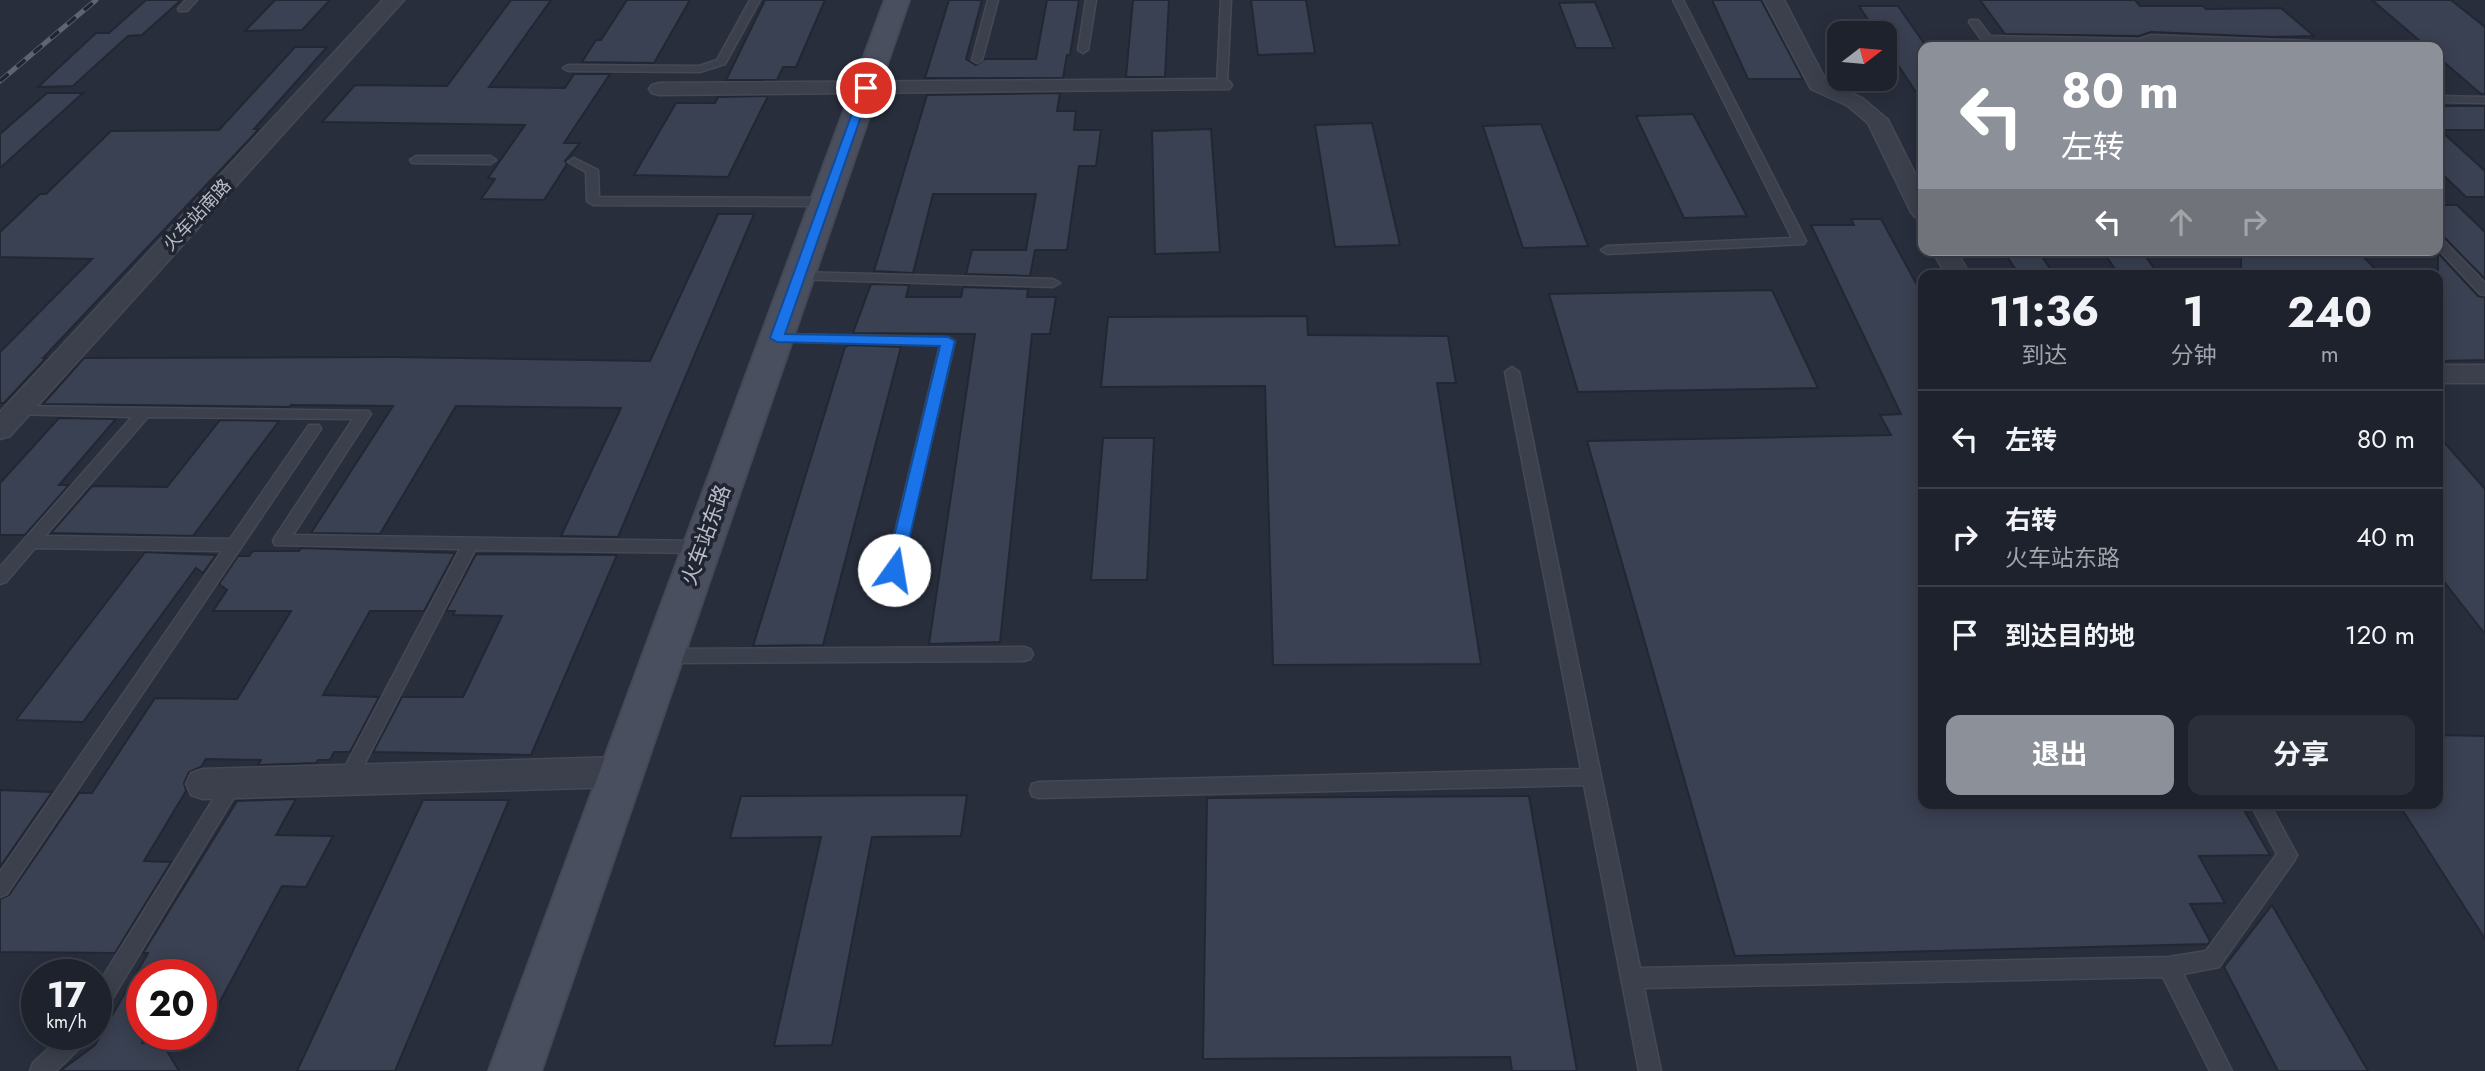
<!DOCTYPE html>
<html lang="zh">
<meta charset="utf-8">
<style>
body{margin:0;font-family:Jost,"Noto Sans SC",sans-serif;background:#2b2f39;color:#f1f3f6;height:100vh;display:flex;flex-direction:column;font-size:26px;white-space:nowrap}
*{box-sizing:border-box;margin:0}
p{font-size:23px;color:#a1a4aa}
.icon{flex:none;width:38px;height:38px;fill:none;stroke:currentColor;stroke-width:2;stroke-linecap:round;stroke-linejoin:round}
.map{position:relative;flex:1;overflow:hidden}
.details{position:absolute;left:1918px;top:270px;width:525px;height:539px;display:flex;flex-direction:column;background:#1e222d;border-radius:14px;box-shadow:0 4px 18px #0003,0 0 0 2px #3c3f49}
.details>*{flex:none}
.hud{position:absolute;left:1918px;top:42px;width:525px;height:214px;border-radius:14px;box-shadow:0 4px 18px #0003,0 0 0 2px #3c3f49;background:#8c9099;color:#fff;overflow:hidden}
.needle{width:46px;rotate:74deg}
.buttons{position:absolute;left:1827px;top:21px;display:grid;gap:14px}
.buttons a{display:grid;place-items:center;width:70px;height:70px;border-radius:14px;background:#1e222d;box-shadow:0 4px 18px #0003,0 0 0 2px #3c3f49;font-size:35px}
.speed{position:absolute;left:21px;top:959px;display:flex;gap:14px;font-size:35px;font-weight:700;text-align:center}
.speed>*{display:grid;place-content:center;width:91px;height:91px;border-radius:50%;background:#1e222d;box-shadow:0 4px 18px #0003,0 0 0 2px #3c3f49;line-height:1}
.speed small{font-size:18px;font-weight:400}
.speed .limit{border:10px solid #d22;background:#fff;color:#111}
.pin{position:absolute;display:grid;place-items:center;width:60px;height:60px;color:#fff;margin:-30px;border:4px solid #fff;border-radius:50%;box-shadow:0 2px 7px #0007}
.me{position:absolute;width:77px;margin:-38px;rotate:13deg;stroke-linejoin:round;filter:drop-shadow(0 0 5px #0008)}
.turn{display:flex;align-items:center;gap:24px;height:147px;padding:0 28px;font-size:32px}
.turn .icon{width:91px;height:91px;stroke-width:2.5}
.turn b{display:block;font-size:49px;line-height:60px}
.lanes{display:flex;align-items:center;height:66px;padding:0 28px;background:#0003;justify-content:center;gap:35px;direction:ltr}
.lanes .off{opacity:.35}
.eta{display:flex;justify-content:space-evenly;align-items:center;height:119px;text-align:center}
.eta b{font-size:42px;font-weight:700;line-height:49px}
.cta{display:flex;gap:14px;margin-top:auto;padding:14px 28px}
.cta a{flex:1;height:80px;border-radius:14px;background:#8c9099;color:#fff;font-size:28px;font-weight:700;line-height:80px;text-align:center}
.cta a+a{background:#2b2f39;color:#f1f3f6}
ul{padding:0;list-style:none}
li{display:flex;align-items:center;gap:21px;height:98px;padding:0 28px;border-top:2px solid #3c3f49}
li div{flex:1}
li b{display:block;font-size:26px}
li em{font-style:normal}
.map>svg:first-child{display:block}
</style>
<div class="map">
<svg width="2485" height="1071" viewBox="0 0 2485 1071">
<rect width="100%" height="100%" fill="#282e3c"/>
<g fill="#3a4152" stroke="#222733" stroke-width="2">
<polygon points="146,0 181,0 142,35 128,36 73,86 38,87 96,33 109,33"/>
<polygon points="275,0 330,0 302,30 245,31"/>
<polygon points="511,0 551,0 489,87 565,88 574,74 610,74 564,143 580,143 565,161 567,164 544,200 481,199 495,179 488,178 525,125 322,122 355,85 447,86"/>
<polygon points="627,0 690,0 654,63 582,62 596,40 601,40"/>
<polygon points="765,0 825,0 796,67 783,67 777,80 726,80"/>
<polygon points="949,0 982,0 966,59 976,65 985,59 1036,59 1047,0 1079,0 1070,55 1067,55 1063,78 925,78"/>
<polygon points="1133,0 1169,0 1165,77 1126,77"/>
<polygon points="1251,0 1306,0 1315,53 1258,55"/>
<polygon points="1712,0 1761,0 1803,79 1748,79"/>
<polygon points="1980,0 2135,0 2140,6 2203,6 2206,9 2281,8 2314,36 2272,37 2151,32 2139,36 2005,34"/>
<polygon points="2372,0 2451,0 2485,27 2485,94 2481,94 2438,57 2438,47 2427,47"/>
<polygon points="1595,2 1614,48 1576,48 1559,3"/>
<polygon points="1859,6 1898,6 1923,42 1923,103 1885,45 1885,33 1877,33"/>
<polygon points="295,47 327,47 254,129 259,129 43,358 46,358 4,403 0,403 0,352 92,259 0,257 0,232 40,194 46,194 111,131 219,130"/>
<polygon points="47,93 83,93 0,168 0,134"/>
<polygon points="1060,93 1057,111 1076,111 1074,130 1101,130 1096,166 1079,166 1067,250 1035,250 1030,276 966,274 972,250 1026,250 1036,194 933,194 913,273 874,271 927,95"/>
<polygon points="768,96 728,177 634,175 676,103 715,103 718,97"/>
<polygon points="2438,106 2485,106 2485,130 2440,130 2485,171 2485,197 2466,197 2438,170"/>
<polygon points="1693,114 1747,216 1684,218 1636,116"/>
<polygon points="1372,123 1400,245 1335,247 1315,125"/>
<polygon points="1541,124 1588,246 1523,248 1483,126"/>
<polygon points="1211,129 1220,252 1155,254 1152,131"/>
<polygon points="2438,205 2457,205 2485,232 2485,279 2444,237 2438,236"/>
<polygon points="718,214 754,214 618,537 561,536 621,408 456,406 380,534 311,533 393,406 291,405 289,407 43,404 84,358 394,357 650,361"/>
<polygon points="1851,219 1881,219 1923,296 1923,803 2240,803 2270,855 2199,856 2225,903 2190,904 2210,941 2208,944 1735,956 1587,441 1891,435 1880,415 1901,414 1811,225 1854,225"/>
<polygon points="2003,250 2038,250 2054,275 2019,275"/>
<polygon points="2102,250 2141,250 2159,275 2119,275"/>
<polygon points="2358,251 2381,275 2241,275 2241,253"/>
<polygon points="2438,253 2478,296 2485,297 2485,360 2438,361"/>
<polygon points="871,284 909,285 906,297 961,297 963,287 1028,289 1027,297 1056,297 1050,334 1032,334 1000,642 929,644 975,334 853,333"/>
<polygon points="1772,290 1818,388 1578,392 1549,294"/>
<polygon points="1307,316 1308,335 1448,336 1456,383 1437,383 1481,664 1273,665 1265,386 1101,387 1108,317"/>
<polygon points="849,345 901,347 823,645 753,646 845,347"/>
<polygon points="59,418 116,419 59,485 69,485 25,535 0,535 0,483"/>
<polygon points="220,420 279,421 193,536 51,533 92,486 167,487"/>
<polygon points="2438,435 2485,489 2485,634 2438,574"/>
<polygon points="1103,438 1154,438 1147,580 1091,580"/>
<polygon points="301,548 455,553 424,611 370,611 323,695 379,697 350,752 334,752 330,760 318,760 316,763 258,765 261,760 206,759 201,767 189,772 184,783 186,791 144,861 171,862 115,953 0,952 0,899 9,895 79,793 92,793 155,698 237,699 291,611 213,611 227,590 219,584 238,556 249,556 253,551 299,551"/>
<polygon points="145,552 216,555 203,573 196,568 83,722 16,720"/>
<polygon points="476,554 617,555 531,755 373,752 402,697 463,697 502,616 453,615 455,611 446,611"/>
<polygon points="2438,735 2485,736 2485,939 2398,803 2438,803"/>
<polygon points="0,790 52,792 0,867"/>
<polygon points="967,795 961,836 872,837 832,1045 774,1046 821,837 730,838 741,796"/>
<polygon points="1529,796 1577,1071 1512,1071 1510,1057 1203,1059 1207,798"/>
<polygon points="296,799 276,835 333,836 306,887 282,886 201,1037 201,975 142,975 142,1043 163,1044 179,1071 60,1071 95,1045 148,953 143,953 237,801"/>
<polygon points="423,800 509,800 395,1071 297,1071"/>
<polygon points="2272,905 2368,1071 2278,1071 2224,967"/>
</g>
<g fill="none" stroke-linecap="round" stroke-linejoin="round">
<g stroke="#444955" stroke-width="3">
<g id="service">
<polygon points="186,0 197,0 187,11 179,11 178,9"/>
<polygon points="750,0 760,0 725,64 700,72 568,71 563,68 568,65 699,66 717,60"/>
<polygon points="988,0 998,0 982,60 977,63 972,60"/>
<polygon points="1086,0 1096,0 1088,50 1083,53 1078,50"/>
<polygon points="1221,0 1231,0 1227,85 1222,88 1217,85"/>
<polygon points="1673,0 1683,0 1806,241 1804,244 1607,254 1601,250 1607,246 1792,238"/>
<polygon points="1970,20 1978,20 1990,36 2139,39 2151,35 2310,41 2319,47 2152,41 2140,45 1994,42 1995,47 1987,47 1969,22"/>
<polygon points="2438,96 2485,97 2485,103 2438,102"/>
<polygon points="416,156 490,156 496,160 490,164 412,163 410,160"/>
<polygon points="574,158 598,170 599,197 825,198 831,202 825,206 593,205 587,201 586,172 568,162"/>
<polygon points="2438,238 2442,239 2485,283 2485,295 2480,294 2438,249"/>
<polygon points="798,272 1053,279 1060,283 1053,287 793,279 791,276"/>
<polygon points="777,334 948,337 955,341 900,574 888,574 886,570 940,345 772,341 770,338 772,335"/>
<polygon points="1512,367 1519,372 1640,968 2169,957 2206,951 2277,854 2250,803 2269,803 2297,855 2294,861 2219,967 2183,974 2232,1071 2210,1071 2163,977 1644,988 1661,1071 1639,1071 1584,785 1039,798 1032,796 1030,790 1032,784 1039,782 1581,769 1505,372"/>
<polygon points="16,406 369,411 371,414 369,417 293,535 702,541 708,543 710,547 708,551 702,553 475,550 353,786 347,788 341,786 338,780 460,549 275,545 273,541 275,537 353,419 148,417 45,536 230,539 309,425 319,425 321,429 7,894 0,897 0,872 222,551 35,548 6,582 0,584 0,567 132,417 11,414 9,411"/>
<polygon points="1024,647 1030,649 1033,654 1030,659 1024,661 663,663 657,661 654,656 657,651 663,649"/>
<polygon points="233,775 239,777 242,783 239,789 103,1014 96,1017 96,988 227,777"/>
<polygon points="64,1034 90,1034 87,1041 56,1071 30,1071 33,1063"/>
</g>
</g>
<g stroke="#444955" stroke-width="3">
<g id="minor">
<polygon points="383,0 404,0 10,436 0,439 0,412"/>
<polygon points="1764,0 1784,0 1826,81 1862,98 1888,120 1923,190 1923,219 1915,217 1911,212 1868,123 1848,106 1811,89"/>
<polygon points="1222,79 1229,81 1232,85 1229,89 659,95 652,93 649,89 652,85 659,83"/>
<polygon points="1932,250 1956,250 1970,275 1946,275"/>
<rect x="2438" y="365" width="47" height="18"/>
<polygon points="621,757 633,762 638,772 633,782 621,787 203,799 191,795 186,784 191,773 203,769"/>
</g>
</g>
<g stroke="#444955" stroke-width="4">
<polygon id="secondary" points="885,0 909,0 541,1071 489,1071"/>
</g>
<use href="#service" fill="#3b404c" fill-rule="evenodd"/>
<use href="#minor" fill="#3b404c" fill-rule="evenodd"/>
<use href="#secondary" fill="#4a4f5f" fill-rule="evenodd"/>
<g stroke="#5e6473" stroke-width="5">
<polyline id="rail" points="0,81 96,0"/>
</g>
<use href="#rail" stroke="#202531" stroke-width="3.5" stroke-dasharray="11" stroke-linecap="butt"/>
</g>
<polygon fill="#1a73e8" stroke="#114b97" stroke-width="2" points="862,86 871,88 785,334 948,337 955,341 902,570 894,576 886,570 940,346 777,342 770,338"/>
<g text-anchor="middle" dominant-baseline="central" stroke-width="7" stroke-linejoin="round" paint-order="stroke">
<g font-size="18" fill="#b7bcc7" stroke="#202531">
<text transform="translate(197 215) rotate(-47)">火车站南路</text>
</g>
<g font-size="21" fill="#b7bcc7" stroke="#202531">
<text transform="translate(706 535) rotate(-70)">火车站东路</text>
</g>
</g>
</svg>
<div class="buttons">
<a><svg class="needle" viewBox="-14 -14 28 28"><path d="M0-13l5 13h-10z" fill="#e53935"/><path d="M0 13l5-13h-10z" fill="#a1a4aa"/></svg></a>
</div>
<div class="speed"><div>17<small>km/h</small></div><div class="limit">20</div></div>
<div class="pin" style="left:866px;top:88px;background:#d93025"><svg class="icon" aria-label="arrive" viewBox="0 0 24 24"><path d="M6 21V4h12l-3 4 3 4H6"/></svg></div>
<svg class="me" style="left:894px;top:570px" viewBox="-20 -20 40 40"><circle r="19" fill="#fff"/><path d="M0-13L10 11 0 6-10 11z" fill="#1a73e8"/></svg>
<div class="hud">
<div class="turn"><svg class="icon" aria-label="left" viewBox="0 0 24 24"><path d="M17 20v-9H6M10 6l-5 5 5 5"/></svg><div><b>80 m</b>左转</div></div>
<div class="lanes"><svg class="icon" aria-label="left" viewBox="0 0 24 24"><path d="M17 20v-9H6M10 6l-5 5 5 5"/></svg><svg class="icon off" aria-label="ahead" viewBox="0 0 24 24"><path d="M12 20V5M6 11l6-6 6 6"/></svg><svg class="icon off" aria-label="right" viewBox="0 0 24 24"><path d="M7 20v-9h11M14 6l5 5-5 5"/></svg></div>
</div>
<section class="details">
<div class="eta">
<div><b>11:36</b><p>到达</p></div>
<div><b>1</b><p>分钟</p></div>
<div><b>240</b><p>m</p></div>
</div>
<ul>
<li><svg class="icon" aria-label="left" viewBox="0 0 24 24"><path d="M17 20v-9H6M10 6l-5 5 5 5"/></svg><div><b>左转</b></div><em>80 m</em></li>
<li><svg class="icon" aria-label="right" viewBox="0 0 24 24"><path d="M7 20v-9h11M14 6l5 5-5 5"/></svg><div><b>右转</b><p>火车站东路</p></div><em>40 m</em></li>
<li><svg class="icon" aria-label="arrive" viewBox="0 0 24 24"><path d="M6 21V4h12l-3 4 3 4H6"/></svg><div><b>到达目的地</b></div><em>120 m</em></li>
</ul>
<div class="cta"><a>退出</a><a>分享</a></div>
</section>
</div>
